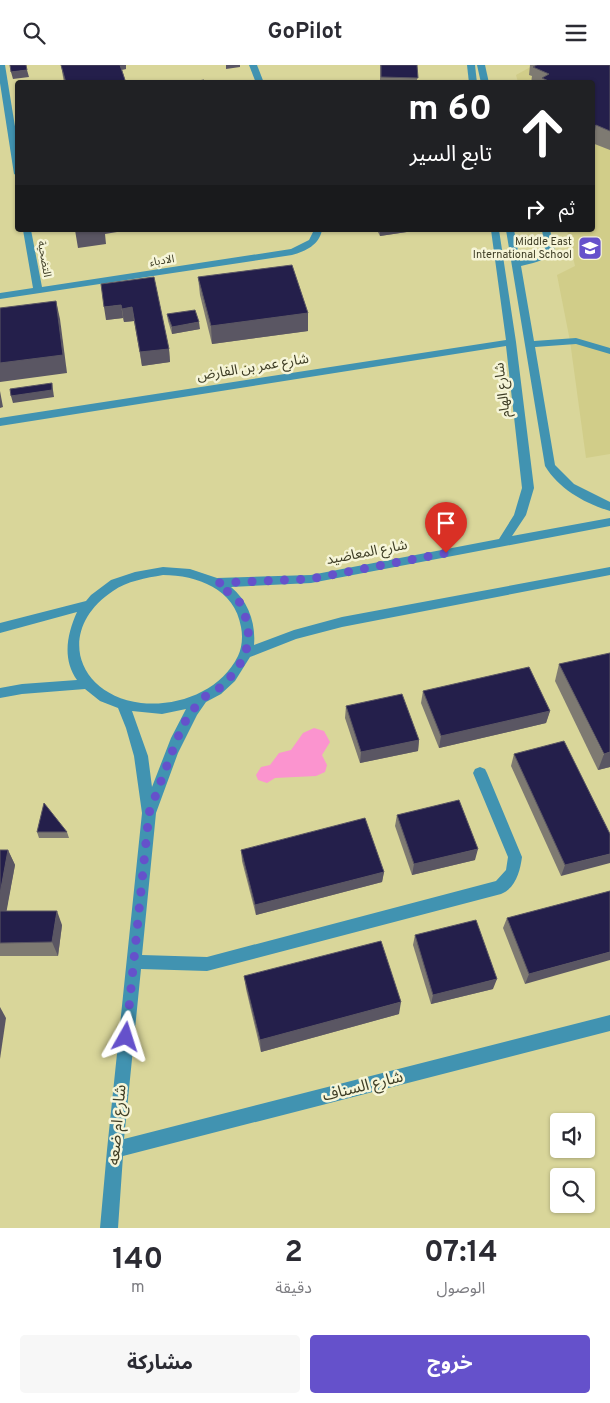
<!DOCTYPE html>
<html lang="ar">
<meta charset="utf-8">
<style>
body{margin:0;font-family:Overpass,"Noto Sans Arabic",sans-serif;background:#f7f7f7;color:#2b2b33;direction:rtl;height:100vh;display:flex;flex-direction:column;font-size:19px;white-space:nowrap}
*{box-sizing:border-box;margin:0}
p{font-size:16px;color:#7c7c81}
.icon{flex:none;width:28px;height:28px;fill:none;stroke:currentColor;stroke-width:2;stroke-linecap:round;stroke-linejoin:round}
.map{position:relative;height:1163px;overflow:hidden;direction:ltr}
.panel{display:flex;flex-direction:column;background:#fff;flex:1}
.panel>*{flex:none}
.hud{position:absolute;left:15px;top:15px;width:580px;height:152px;border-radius:5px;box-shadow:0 1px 4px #0004;direction:rtl;background:#202124;color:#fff;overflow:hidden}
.tools{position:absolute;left:550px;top:1048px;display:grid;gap:10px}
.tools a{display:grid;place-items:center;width:45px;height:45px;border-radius:5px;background:#fff;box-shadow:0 1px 4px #0004;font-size:25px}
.pin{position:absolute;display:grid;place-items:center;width:42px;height:42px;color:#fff;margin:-51px -21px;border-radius:50% 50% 50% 0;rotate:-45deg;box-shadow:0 0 5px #0007}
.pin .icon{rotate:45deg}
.me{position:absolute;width:55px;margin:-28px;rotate:6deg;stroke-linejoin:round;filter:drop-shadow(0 0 4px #0008)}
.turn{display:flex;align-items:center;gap:18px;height:105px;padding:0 20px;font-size:22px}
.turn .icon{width:65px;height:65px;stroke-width:2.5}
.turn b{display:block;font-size:35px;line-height:42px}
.then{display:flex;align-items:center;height:48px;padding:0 20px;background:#0003;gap:10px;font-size:19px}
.eta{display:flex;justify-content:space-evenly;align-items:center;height:85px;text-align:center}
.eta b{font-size:30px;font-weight:700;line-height:35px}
.primary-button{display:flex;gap:10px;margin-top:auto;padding:10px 20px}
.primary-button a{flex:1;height:58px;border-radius:5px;background:#6551cb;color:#fff;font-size:20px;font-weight:700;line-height:58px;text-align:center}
.primary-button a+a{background:#f7f7f7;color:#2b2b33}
header{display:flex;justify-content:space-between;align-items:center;height:65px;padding:0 20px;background:#fff;font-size:22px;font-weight:700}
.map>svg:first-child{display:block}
</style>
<header><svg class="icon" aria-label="menu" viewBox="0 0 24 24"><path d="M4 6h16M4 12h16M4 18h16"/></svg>GoPilot<svg class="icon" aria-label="search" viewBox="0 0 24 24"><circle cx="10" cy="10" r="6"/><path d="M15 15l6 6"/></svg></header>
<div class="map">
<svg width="610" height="1163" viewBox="0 0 610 1163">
<rect width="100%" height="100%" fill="#d9d69a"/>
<polygon fill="#d1cd89" points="534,0 610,0 610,389 586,393 570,276 557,210 575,201 567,165 592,165 592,18 518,17 516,10"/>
<polygon fill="#fb94cf" points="314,663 324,666 330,677 322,690 327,700 325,707 316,711 275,713 267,718 258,715 256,710 261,702 270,700 279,688 291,685 303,668"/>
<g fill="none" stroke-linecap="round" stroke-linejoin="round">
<g fill="#4193b1" fill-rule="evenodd">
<polygon points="0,0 5,0 18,80 18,111 14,109 0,18"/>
<polygon points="249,0 257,0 264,18 256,18"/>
<polygon points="467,0 475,0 477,18 469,18"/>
<polygon points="477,0 485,0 489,18 481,18"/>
<path d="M23,165h8l11,57 249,-38 18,-9 5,-10h8c-3,15 -16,21 -30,25l-292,44v-6l33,-5z"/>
<path d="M491,165h8l17,112 18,146 -8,27 -14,21 98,-18v8l-299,57 -80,4c17,14 25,36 23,58l40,-15 48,-13 268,-50v8l-268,52 -46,12 -46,18 -15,24 -14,13 -15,8 -9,13 -19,38 -22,60 -14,142 65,2 289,-76 10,-11 2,-13 -35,-84 2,-4 5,-2 5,2 2,4 35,84c-2,14 -6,31 -21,37l-294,77 -66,-2 -17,170 486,-124v16l-487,125 -5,72h-18l7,-78 35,-337 -8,-57 -8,-28 -8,-20 -18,-7 -15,-12 -63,5 -22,4v-10l22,-4 55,-4c-15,-21 -10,-46 0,-68l-77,21v-10l86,-22 5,-6 20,-15 24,-8 28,-5 27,2 27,9 94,-3 188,-36 15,-24 8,-27 -16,-142 -506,80v-8l506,-78zM163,510c34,0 72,14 78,52 2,9 1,21 -3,29 -17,35 -60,51 -97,47 -66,-9 -85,-74 -28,-112 14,-10 33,-13 50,-16zM186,644l-15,29 -19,49 -4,-31 -16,-45 30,3z"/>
<path d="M506,165h8l6,31 19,-6 6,-5 -3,-20h8l5,21c-9,10 -22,12 -34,15l13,75 42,-3 34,10v6l-34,-10 -41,3 20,118 19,19 36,18v9c-26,-8 -51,-22 -65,-45z"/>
</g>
</g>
<g fill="#7e7a72">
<polygon points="61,0 126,0 126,4 122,5 126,18 64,18"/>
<polygon points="376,0 417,0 417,18 380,18 380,0"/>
<polygon points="530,0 610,0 610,85 592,78 592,18 531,18 532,11 529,10"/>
<polygon points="377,165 420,165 380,171"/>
<polygon points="154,212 169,284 170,297 142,301 134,256 124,257 123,253 106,255"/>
<polygon points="198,212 308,248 308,266 212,279 200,230"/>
<polygon points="167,249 200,264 172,269 168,256"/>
<polygon points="559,599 610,702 598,705 555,616"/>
<polygon points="423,626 550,646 546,658 439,683 421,638"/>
<polygon points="346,641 419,675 418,686 360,698 345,653"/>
<polygon points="514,689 610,769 561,811 511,701"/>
<polygon points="397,750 475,795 412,810 395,761"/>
<polygon points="37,767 67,767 69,773 39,773"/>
<polygon points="0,785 8,785 15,800 6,846 62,860 58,891 0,891"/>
<polygon points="241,785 384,807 382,817 256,850 242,796"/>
<polygon points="610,826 525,919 503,863 507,853"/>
<polygon points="415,870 493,924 431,939 413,880"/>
<polygon points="244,911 399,949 261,987 246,924"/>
</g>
<g fill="#5a5663">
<polygon points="106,0 126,0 126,4 102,7"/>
<polygon points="226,0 240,0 240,2 226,4"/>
<polygon points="27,5 29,12 13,14 11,7"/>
<polygon points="596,60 593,78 592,78 592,63"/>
<polygon points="75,165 125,165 123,166 105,169 106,179 78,183"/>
<polygon points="380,165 420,165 380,171"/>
<polygon points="56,236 60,254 67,308 0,317 0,298"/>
<polygon points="121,240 123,253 106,255 104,242"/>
<polygon points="132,242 134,256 124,257 122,244"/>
<polygon points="308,248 308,266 212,279 211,261"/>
<polygon points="199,257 200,264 172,269 172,262"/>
<polygon points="169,284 170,297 142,301 140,287"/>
<polygon points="52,318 54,332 13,338 11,331"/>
<polygon points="0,326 3,342 0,343"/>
<polygon points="550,646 546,658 439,683 441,671"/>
<polygon points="419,675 418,686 360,698 361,687"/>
<polygon points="610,687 610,702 598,705 604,689"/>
<polygon points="478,784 475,795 412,810 414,799"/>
<polygon points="8,785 15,800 4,860 0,853 0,829"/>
<polygon points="610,789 610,798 561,811 565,800"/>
<polygon points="384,807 382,817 256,850 255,840"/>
<polygon points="57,846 62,860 58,891 52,877"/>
<polygon points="610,887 610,895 525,919 529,909"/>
<polygon points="497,914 493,924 431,939 433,930"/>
<polygon points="401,937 399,949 261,987 260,975"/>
<polygon points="0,942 6,953 0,994"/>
</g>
<g fill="#241f4b" stroke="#5a5663">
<polygon points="10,0 26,0 27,5 11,7"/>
<polygon points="61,0 120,0 126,18 66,18"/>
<polygon points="381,0 417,0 418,13 381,12"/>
<polygon points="537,0 610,0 610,66 596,60 592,63 592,18 553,18 542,13 549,9 533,2"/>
<polygon points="204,15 205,18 185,18"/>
<polygon points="292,200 308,248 211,261 198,212"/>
<polygon points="154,212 169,284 140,287 132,242 122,244 121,240 104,242 101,219"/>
<polygon points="56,236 63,290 0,298 0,243"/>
<polygon points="195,245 199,257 172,262 167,249"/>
<polygon points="52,318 52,325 11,331 10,324"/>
<polygon points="610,588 610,687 604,689 559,599"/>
<polygon points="529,602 550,646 441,671 423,626"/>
<polygon points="402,629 419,675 361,687 346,641"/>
<polygon points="564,676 610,769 610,789 565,800 514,689"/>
<polygon points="459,735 478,784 414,799 397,750"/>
<polygon points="44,738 67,767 37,767"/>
<polygon points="365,753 384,807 255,840 241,785"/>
<polygon points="0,785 8,785 0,829"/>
<polygon points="610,826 610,887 529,909 507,853"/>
<polygon points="0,846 57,846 52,877 0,878"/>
<polygon points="476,855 497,914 433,930 415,870"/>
<polygon points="381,876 401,937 260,975 244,911"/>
</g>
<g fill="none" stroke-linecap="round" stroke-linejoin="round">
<polyline stroke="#6551cb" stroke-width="9" stroke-dasharray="0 16.2" points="126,972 149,748 177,674 186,655 201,634 221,622 236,606 246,588 249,561 239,536 217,518 310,514 446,488"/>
</g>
<defs>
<g id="school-square" transform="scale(1.25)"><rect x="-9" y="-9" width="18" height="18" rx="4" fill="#6551cb" stroke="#f6f5d8"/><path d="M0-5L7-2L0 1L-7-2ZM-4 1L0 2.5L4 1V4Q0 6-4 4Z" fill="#fff"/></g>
</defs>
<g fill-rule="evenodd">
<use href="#school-square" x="590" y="183"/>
</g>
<g text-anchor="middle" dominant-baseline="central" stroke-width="5" stroke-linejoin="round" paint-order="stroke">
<g font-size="11" fill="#3e3d25" stroke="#f6f5d8" text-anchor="end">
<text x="572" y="177">Middle East<tspan x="572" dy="13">International School</tspan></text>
</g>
<g font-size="11" fill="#3e3d25" stroke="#f6f5d8">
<text transform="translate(44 194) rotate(80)">التضحية</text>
<text transform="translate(162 196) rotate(-9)">الادباء</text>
</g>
<g font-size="14" fill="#3e3d25" stroke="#f6f5d8">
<text transform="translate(253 303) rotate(-9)">شارع عمر بن الفارض</text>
<text transform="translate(503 325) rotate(-97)">شارع الهام</text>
<text transform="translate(367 488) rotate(-11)">شارع المعاضيد</text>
</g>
<g font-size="16" fill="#3e3d25" stroke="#f6f5d8">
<text transform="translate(363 1022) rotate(-14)">شارع السناف</text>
<text transform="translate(118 1060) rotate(-85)">شارع ام ضعه</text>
</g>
</g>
</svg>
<div class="tools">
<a><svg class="icon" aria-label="sound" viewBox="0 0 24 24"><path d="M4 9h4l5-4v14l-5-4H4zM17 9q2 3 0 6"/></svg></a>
<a><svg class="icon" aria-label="search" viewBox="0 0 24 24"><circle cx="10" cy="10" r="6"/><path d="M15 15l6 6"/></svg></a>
</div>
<div class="pin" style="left:446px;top:488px;background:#d93025"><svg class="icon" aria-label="arrive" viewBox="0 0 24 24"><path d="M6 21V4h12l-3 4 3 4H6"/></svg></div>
<svg class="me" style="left:126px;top:972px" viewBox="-20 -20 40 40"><path d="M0-17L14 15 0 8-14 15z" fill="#6551cb" stroke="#fff" stroke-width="4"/></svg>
<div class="hud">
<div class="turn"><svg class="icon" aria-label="ahead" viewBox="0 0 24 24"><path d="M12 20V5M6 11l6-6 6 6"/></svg><div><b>60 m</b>تابع السير</div></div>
<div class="then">ثم<svg class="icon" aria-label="right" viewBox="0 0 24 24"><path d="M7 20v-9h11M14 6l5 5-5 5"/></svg></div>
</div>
</div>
<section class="panel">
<div class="eta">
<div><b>07:14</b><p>الوصول</p></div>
<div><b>2</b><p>دقيقة</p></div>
<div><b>140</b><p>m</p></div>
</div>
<div class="primary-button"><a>خروج</a><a>مشاركة</a></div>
</section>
